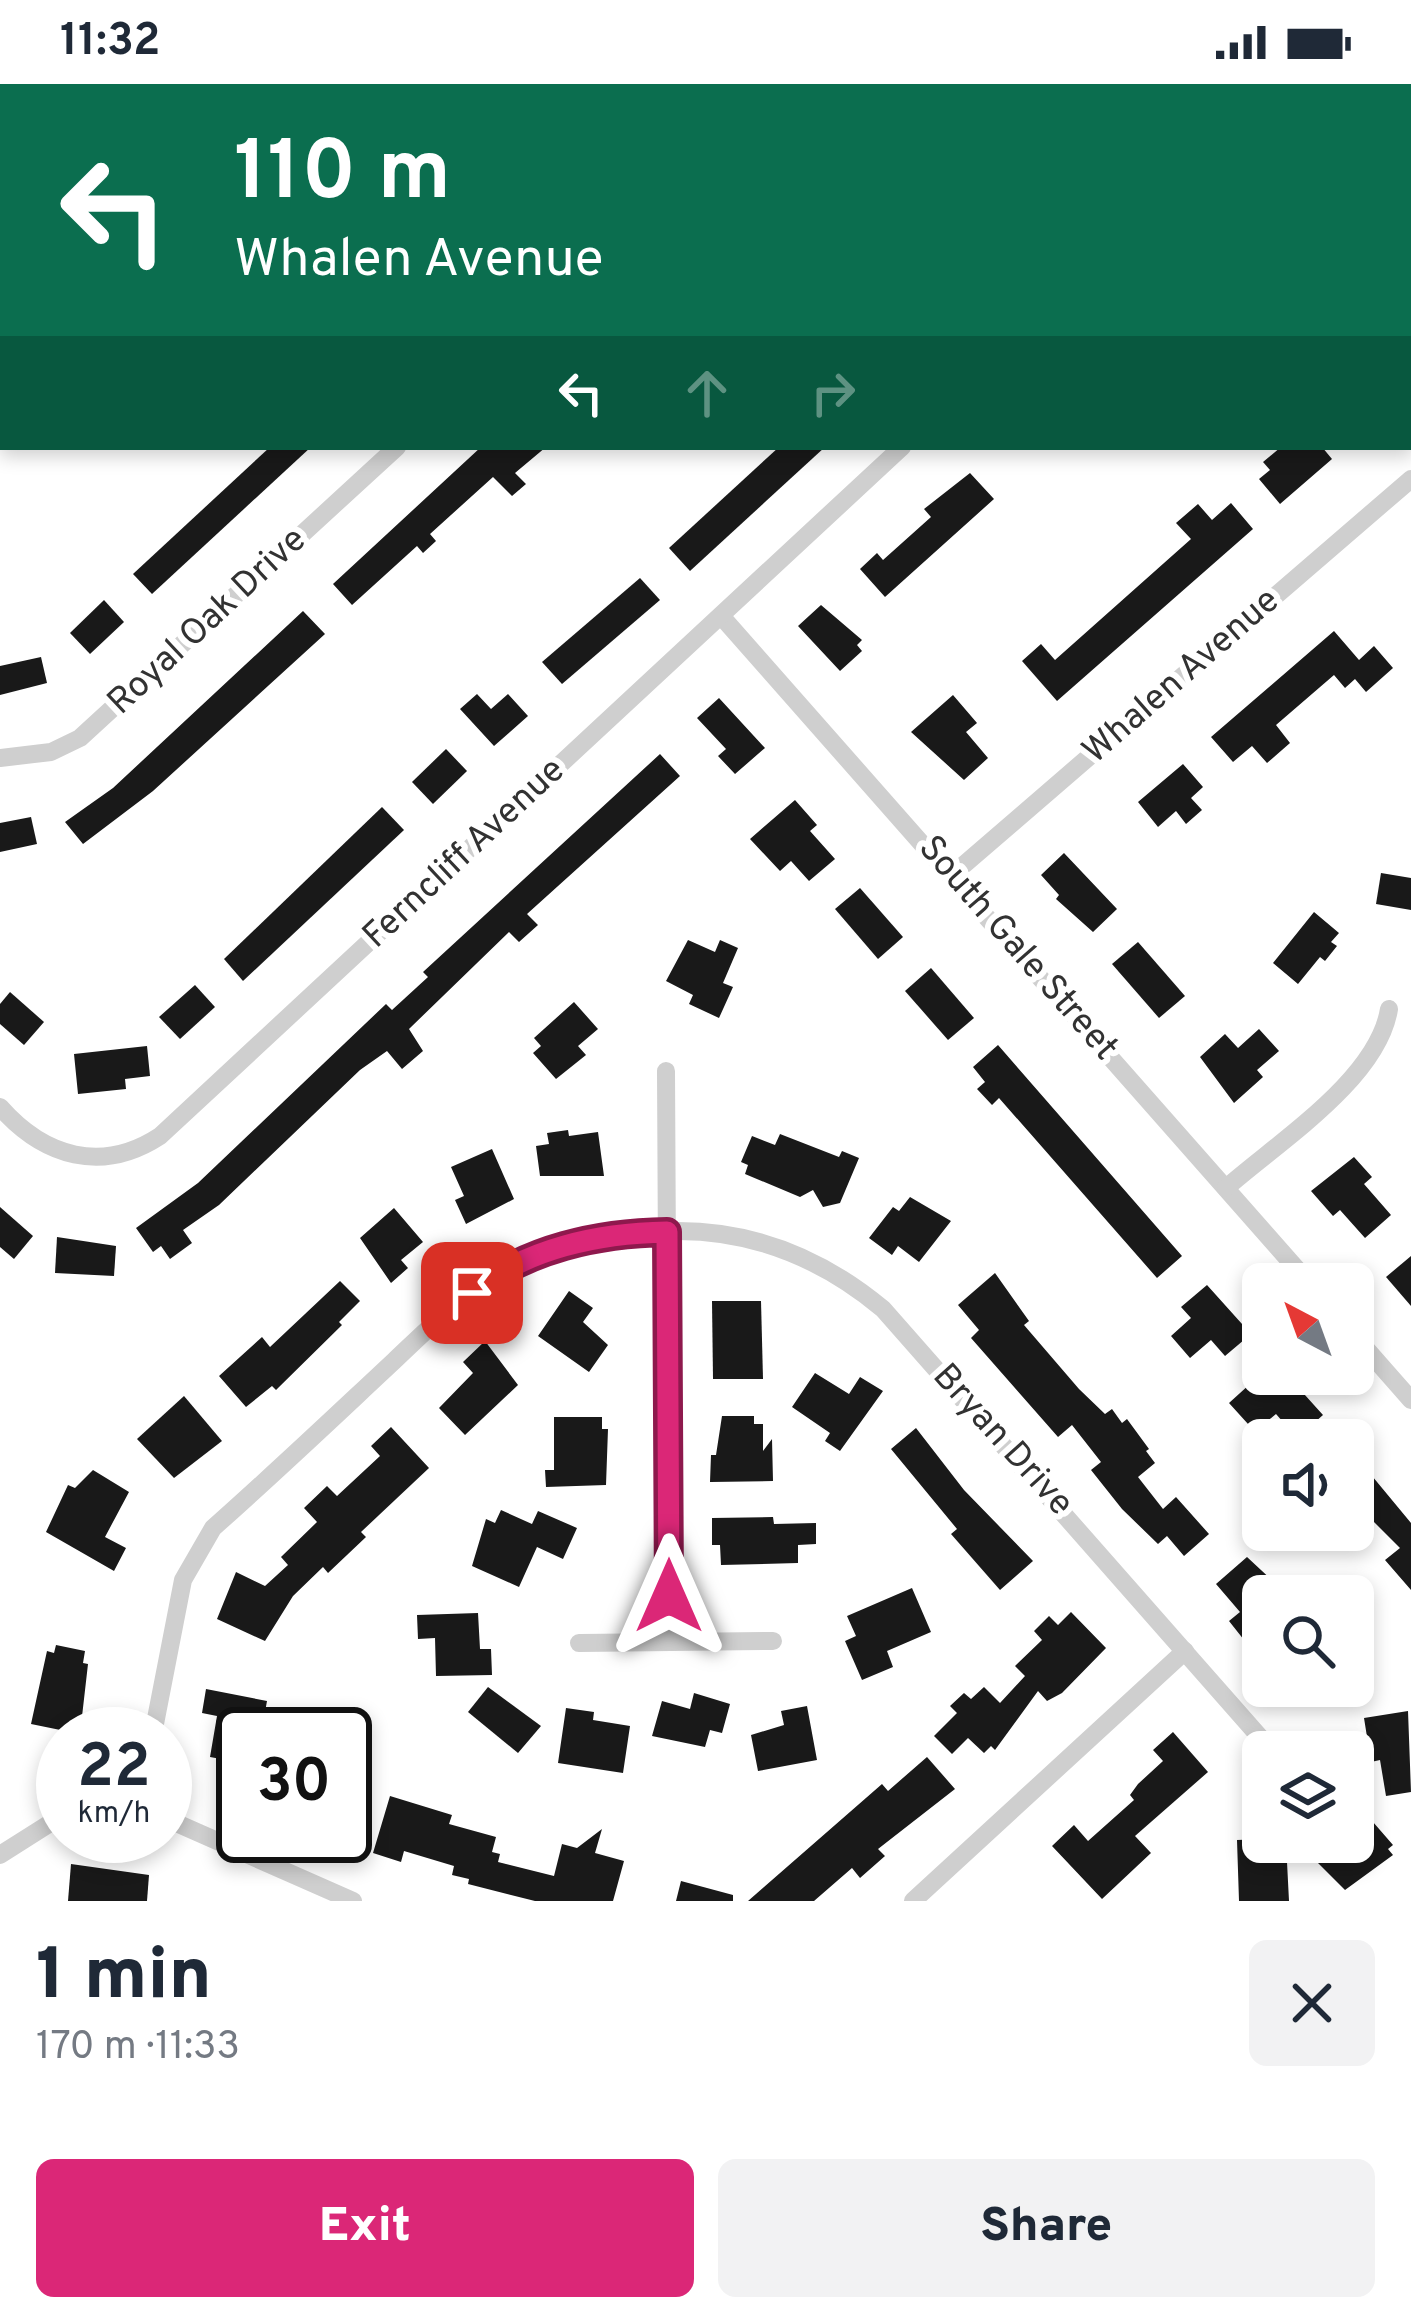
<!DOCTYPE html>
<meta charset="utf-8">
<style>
body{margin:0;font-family:Overpass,sans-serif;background:#f2f2f3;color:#1f2937;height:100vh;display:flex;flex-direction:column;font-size:45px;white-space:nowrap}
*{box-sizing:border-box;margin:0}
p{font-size:39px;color:#747a83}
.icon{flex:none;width:66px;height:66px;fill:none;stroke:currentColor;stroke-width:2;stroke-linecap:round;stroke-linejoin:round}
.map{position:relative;height:1817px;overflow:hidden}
.side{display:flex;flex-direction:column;background:#fff;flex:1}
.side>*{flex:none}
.hud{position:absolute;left:0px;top:0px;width:1413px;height:366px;box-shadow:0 6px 18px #0003;background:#0b6e4f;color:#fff;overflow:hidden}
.needle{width:78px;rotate:319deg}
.fabs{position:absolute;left:1242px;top:1179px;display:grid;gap:24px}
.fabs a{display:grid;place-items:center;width:132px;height:132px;border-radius:18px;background:#fff;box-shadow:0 6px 18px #0003;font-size:60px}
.speed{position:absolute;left:36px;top:1623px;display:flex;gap:24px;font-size:60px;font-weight:700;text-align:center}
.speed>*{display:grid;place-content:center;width:156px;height:156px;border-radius:50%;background:#fff;box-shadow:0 6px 18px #0003;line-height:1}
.speed small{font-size:30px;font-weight:400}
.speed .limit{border:6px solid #111;border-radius:18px;background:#fff;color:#111}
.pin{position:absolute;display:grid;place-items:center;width:102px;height:102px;color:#fff;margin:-51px;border-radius:24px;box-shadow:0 6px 18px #0006}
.me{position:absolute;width:132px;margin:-66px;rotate:0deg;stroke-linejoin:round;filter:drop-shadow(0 0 9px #0008)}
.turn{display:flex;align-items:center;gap:42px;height:252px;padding:0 36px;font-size:54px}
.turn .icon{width:156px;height:156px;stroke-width:2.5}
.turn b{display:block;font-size:84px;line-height:102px}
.lanes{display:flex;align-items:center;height:114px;padding:0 36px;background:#0003;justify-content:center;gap:60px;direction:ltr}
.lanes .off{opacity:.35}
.round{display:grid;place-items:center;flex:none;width:126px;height:126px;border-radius:18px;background:#f2f2f3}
.head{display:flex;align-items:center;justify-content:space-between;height:204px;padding:0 36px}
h1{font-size:72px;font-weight:800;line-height:90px}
.action{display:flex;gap:24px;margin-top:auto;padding:24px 36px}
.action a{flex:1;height:138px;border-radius:18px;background:#db2777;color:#fff;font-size:48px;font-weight:800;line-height:138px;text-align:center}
.action a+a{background:#f2f2f3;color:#1f2937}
.status{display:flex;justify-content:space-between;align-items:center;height:84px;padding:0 60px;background:#fff;direction:ltr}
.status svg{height:33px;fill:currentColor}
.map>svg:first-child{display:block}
</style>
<div class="status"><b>11:32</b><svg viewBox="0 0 49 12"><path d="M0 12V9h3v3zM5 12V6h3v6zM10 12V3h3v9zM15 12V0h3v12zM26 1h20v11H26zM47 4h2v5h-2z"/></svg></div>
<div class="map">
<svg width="1411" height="1817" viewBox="0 0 1411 1817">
<rect width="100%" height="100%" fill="#fff"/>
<g fill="#191919">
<polygon points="270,363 311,363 152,510 133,490"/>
<polygon points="481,363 546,363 515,389 526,400 512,412 493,393 430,450 436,457 423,469 417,462 352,521 333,500"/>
<polygon points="779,363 825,363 690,487 669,464"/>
<polygon points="1281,363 1322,363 1332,375 1280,420 1259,395 1270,386 1263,378"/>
<polygon points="970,389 994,415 885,513 860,485 877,469 883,476 931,433 924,425"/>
<polygon points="1231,419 1253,445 1057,617 1022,577 1041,560 1055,576 1191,455 1176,439 1198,420 1212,436"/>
<polygon points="640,494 660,516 562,600 542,578"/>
<polygon points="104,516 124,538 90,570 70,549"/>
<polygon points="821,521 862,556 857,561 862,567 840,587 798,542"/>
<polygon points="303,527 325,550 153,707 83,760 65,738 113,704"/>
<polygon points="1334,547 1359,576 1374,562 1393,584 1366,608 1355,595 1345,604 1334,591 1276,641 1290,659 1267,679 1252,662 1233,678 1211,653"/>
<polygon points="41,573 47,599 0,611 0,582"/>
<polygon points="477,610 491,625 508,610 528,632 494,662 460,625"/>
<polygon points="953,611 977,639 966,648 988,674 964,696 911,648"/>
<polygon points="719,614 765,664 735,690 718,672 726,665 697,634"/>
<polygon points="446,665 467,687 433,720 412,698"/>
<polygon points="660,670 680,692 527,830 538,841 519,858 509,848 409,945 423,967 402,985 387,967 360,986 219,1121 183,1146 192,1159 170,1175 161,1162 153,1168 136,1144 198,1099 386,920 392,926 428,893 423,888"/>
<polygon points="1183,680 1203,703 1191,714 1202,726 1186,740 1176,727 1158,743 1138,718"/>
<polygon points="795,716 817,741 810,747 835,775 809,797 791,777 780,787 750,755"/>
<polygon points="382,723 404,746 243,897 224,875"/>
<polygon points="31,733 37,760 0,768 0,739"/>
<polygon points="1064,769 1117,825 1093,848 1056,815 1059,811 1041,791"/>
<polygon points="1381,789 1411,794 1411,826 1376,820"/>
<polygon points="860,804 903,853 878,875 835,825"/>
<polygon points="1314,828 1339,849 1331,858 1337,862 1325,877 1320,873 1298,900 1273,879"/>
<polygon points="688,856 715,868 720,856 738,864 723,899 733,903 719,934 689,920 693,911 666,897"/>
<polygon points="1138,858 1185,912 1159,934 1112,880"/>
<polygon points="931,884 974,934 948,956 905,907"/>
<polygon points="195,901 215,923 180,955 159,933"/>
<polygon points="10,908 44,938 24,961 0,940 0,920"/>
<polygon points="574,918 598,945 578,962 586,971 556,995 533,969 541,962 534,954"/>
<polygon points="1259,945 1279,967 1257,986 1263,993 1234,1019 1200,973 1225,950 1238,964"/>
<polygon points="998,961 1182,1172 1157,1194 999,1014 992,1021 977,1005 985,998 973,983"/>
<polygon points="147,962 150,992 125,995 126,1005 78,1010 74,970"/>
<polygon points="568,1046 569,1052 598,1048 604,1092 540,1092 536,1062 549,1060 547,1049"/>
<polygon points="780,1050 839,1073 842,1067 859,1074 840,1119 823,1123 813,1106 800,1113 745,1090 748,1081 741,1078 752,1052 775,1061"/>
<polygon points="492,1065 514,1115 466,1140 455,1116 464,1112 451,1083"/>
<polygon points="1354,1073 1372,1093 1364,1100 1391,1131 1365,1154 1340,1126 1333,1132 1311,1107"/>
<polygon points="910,1113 951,1137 919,1178 898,1162 892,1171 869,1154 893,1123 899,1127"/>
<polygon points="0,1123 33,1152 14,1175 0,1163"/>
<polygon points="394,1124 423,1158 401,1176 408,1184 391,1199 360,1154"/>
<polygon points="57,1153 116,1162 114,1192 55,1189"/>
<polygon points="1411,1172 1411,1222 1386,1193"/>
<polygon points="995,1189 1029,1237 1024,1241 1079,1305 1105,1330 1112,1325 1122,1339 1127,1335 1149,1365 1146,1367 1155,1379 1138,1393 1163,1425 1176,1413 1209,1450 1184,1472 1167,1452 1158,1460 1122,1425 1091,1386 1101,1378 1072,1341 1058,1353 971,1254 979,1246 958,1221"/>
<polygon points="340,1197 360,1217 339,1238 342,1241 276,1306 272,1302 246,1323 219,1292 262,1253 270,1263"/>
<polygon points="1207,1201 1251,1250 1225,1272 1211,1256 1190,1274 1171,1252 1191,1234 1181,1223"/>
<polygon points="569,1207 593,1224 583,1238 608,1261 589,1288 538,1252"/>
<polygon points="712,1217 761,1217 763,1295 713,1295"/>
<polygon points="485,1257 518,1301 465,1351 439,1324 473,1289 463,1278"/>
<polygon points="815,1289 849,1310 860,1293 883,1307 840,1367 825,1357 830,1349 792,1323"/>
<polygon points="1261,1290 1286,1290 1323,1331 1297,1354 1276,1330 1258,1345 1248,1340 1229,1319"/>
<polygon points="184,1312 222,1357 174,1394 137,1355"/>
<polygon points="722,1332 754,1332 754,1340 763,1340 763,1367 772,1355 773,1397 710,1398 711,1371 716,1371"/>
<polygon points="554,1333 602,1333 602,1345 608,1345 606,1401 546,1403 545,1386 554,1386"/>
<polygon points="391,1343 429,1384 361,1448 366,1453 328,1489 323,1483 293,1512 265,1557 217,1535 236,1488 265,1502 288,1481 281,1473 317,1438 304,1424 327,1402 337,1412 380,1372 371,1362"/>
<polygon points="916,1344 964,1406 1033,1477 1000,1506 951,1450 957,1445 891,1365"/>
<polygon points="1353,1369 1411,1439 1411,1506 1385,1476 1400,1464 1353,1417"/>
<polygon points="93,1386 129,1408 105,1453 126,1464 114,1487 46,1448 68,1401 75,1404"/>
<polygon points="501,1426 532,1440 538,1427 577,1444 563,1475 537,1463 519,1503 472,1482 486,1435 495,1439"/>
<polygon points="773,1433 774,1440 816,1439 816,1460 798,1461 798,1479 721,1481 720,1461 712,1461 712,1434"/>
<polygon points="1247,1473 1289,1512 1263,1512 1263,1548 1248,1561 1229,1537 1240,1528 1216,1500"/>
<polygon points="912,1504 931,1548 887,1567 893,1583 862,1596 845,1557 856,1552 847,1532"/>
<polygon points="1071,1528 1106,1564 1062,1609 1047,1617 1038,1607 995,1666 991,1662 984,1669 968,1654 952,1670 934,1652 957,1629 950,1622 964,1609 971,1615 984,1603 1000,1619 1025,1592 1015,1582 1042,1556 1034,1547 1049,1532 1058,1541"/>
<polygon points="478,1529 480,1565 491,1565 492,1591 436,1592 435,1554 418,1555 417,1531"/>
<polygon points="56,1561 85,1567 83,1579 88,1580 80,1650 31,1640 47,1567 54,1569"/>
<polygon points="488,1603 541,1642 518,1669 468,1628"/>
<polygon points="206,1605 267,1617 261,1650 243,1650 243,1679 210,1673 217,1632 202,1629"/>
<polygon points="694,1609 730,1620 722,1649 710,1646 705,1663 652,1652 662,1617 690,1625"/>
<polygon points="807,1622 817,1676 758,1687 751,1651 784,1641 781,1627"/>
<polygon points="566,1624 594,1628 593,1636 630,1642 623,1689 558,1679"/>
<polygon points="1408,1627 1411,1708 1386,1712 1380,1676 1371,1678 1364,1634"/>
<polygon points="1173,1648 1208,1688 1135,1752 1151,1769 1102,1815 1052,1762 1074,1741 1088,1757 1134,1716 1130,1711 1138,1700 1163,1677 1153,1666"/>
<polygon points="927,1673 955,1705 878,1765 885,1772 860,1794 852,1784 814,1817 748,1817 882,1700 888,1707"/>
<polygon points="390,1712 452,1731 449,1740 496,1753 492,1768 500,1770 498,1778 554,1792 562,1760 577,1764 602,1745 595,1769 624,1777 613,1817 535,1817 468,1800 469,1795 452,1791 454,1782 404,1767 401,1778 373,1769"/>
<polygon points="1353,1715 1393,1761 1388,1765 1393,1771 1345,1806 1297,1758 1353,1758"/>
<polygon points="1263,1755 1264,1771 1281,1770 1287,1778 1289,1817 1239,1817 1237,1756"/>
<polygon points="71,1780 149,1791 147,1817 68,1817"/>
<polygon points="681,1797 733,1811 733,1817 676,1817"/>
</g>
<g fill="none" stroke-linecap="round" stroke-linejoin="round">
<g stroke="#cfcfcf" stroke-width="18">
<polyline points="910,0 912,3"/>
<polyline points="770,3 772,0"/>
<polyline points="0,265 3,262"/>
<polyline points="722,533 1310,1200"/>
<polyline points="0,674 51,668 80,654 397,363"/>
<polyline points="952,791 1411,395"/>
<polyline points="666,987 669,1557"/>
<path d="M0,1023c44,50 102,67 160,29l742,-689"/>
<path d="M1226,1104c52,-46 152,-109 163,-179"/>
<polyline points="1353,1250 1411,1316"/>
<polyline points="579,1559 773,1557"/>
<path d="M153,1650l30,-154 30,-52c61,-54 121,-111 181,-167 35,-33 70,-69 113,-91 53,-27 108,-38 167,-39 79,-1 149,28 209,78l390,443"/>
<polyline points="165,1734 353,1817"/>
<polyline points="0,1771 63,1731"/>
<polyline points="913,1817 1185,1567"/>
</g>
<polyline stroke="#999" stroke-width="33" points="1404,0 1408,3"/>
</g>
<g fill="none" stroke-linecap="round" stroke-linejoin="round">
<g stroke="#8e194d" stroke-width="30">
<path id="route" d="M472,1209c53,-45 128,-60 195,-61l2,364"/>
</g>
<use href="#route" stroke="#db2777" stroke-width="21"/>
</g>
<g text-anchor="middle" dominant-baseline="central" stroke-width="12" stroke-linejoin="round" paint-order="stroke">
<g font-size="36" fill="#323232" stroke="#fff">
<text transform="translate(208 538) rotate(-43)">Royal Oak Drive</text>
<text transform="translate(1182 593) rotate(-41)">Whalen Avenue</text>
<text transform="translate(465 770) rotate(-43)">Ferncliff Avenue</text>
<text transform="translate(1017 865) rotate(49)">South Gale Street</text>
<text transform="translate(1002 1357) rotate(48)">Bryan Drive</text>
</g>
</g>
</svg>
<div class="fabs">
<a><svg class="needle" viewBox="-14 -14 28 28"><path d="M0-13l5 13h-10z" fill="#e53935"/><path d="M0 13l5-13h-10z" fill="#747a83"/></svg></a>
<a><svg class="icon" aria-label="sound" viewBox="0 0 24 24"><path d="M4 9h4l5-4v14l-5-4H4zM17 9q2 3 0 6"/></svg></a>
<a><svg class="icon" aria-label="search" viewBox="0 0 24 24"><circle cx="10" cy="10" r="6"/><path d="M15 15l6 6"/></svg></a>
<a><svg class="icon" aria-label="layers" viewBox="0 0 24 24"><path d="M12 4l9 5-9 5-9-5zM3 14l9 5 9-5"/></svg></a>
</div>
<div class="speed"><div>22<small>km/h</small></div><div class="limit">30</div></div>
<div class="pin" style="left:472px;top:1209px;background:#d93025"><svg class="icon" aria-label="arrive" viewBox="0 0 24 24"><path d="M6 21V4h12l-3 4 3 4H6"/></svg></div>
<svg class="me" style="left:669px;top:1512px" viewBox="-20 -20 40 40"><path d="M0-17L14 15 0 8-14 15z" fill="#db2777" stroke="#fff" stroke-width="4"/></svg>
<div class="hud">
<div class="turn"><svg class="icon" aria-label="left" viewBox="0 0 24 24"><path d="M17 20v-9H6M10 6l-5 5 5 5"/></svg><div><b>110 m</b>Whalen Avenue</div></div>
<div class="lanes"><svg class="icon" aria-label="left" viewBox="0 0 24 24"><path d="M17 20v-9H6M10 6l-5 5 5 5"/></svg><svg class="icon off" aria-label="ahead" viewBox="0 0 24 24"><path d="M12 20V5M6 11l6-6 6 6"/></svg><svg class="icon off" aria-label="right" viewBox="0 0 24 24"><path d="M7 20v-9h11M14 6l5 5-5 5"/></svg></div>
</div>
</div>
<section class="side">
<div class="head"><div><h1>1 min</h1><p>170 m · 11:33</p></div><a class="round"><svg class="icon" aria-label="close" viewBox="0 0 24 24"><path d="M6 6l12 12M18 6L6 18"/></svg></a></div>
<div class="action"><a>Exit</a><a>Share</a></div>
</section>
